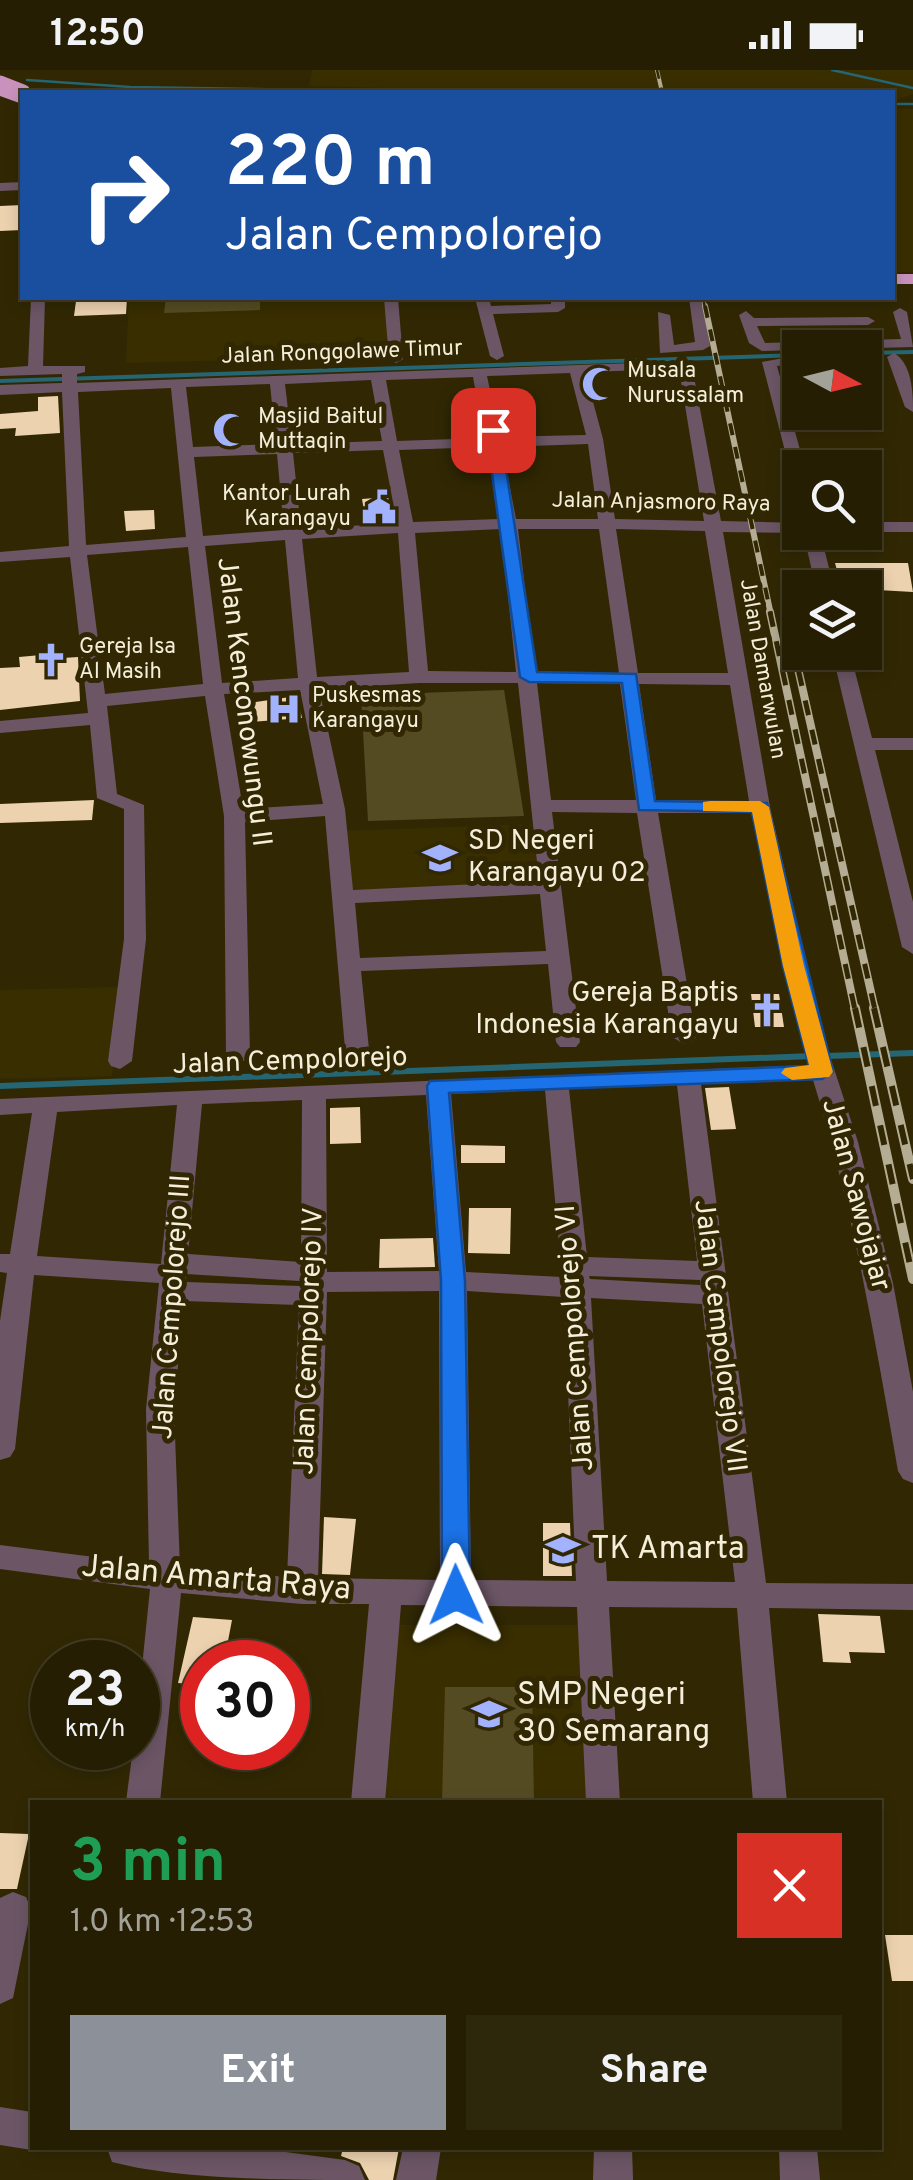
<!DOCTYPE html>
<meta charset="utf-8">
<style>
body{margin:0;font-family:Overpass,sans-serif;background:#2d270c;color:#f1f3f6;height:100vh;display:flex;flex-direction:column;font-size:38px;white-space:nowrap}
*{box-sizing:border-box;margin:0}
p{font-size:32px;color:#a3a299}
.icon{flex:none;width:55px;height:55px;fill:none;stroke:currentColor;stroke-width:2;stroke-linecap:round;stroke-linejoin:round}
.map{position:relative;flex:1;overflow:hidden}
.panel{position:absolute;left:30px;top:1730px;width:852px;height:350px;display:flex;flex-direction:column;background:#251e02;border-radius:0px;box-shadow:0 5px 15px #0003,0 0 0 2px #423c24}
.panel>*{flex:none}
.guide{position:absolute;left:20px;top:20px;width:875px;height:210px;border-radius:0px;box-shadow:0 5px 15px #0003,0 0 0 2px #423c24;background:#1a4fa0;color:#fff;overflow:hidden}
.needle{width:65px;rotate:97deg}
.fabs{position:absolute;left:782px;top:260px;display:grid;gap:20px}
.fabs a{display:grid;place-items:center;width:100px;height:100px;border-radius:0px;background:#251e02;box-shadow:0 5px 15px #0003,0 0 0 2px #423c24;font-size:50px}
.speed{position:absolute;left:30px;top:1570px;display:flex;gap:20px;font-size:50px;font-weight:700;text-align:center}
.speed>*{display:grid;place-content:center;width:130px;height:130px;border-radius:50%;background:#251e02;box-shadow:0 5px 15px #0003,0 0 0 2px #423c24;line-height:1}
.speed small{font-size:25px;font-weight:400}
.speed .limit{border:15px solid #d22;background:#fff;color:#111}
.pin{position:absolute;display:grid;place-items:center;width:85px;height:85px;color:#fff;margin:-42px;border-radius:20px;box-shadow:0 5px 15px #0006}
.me{position:absolute;width:110px;margin:-55px;rotate:359deg;stroke-linejoin:round;filter:drop-shadow(0 0 8px #0008)}
.turn{display:flex;align-items:center;gap:35px;height:210px;padding:0 40px;font-size:45px}
.turn .icon{width:130px;height:130px;stroke-width:2.5}
.turn b{display:block;font-size:70px;line-height:85px}
.round{display:grid;place-items:center;flex:none;width:105px;height:105px;border-radius:0px;background:#2d270c}
.overview{display:flex;align-items:center;justify-content:space-between;height:170px;padding:0 40px}
h1{font-size:60px;font-weight:700;line-height:75px;color:#1e9e55}
.button{display:flex;gap:20px;margin-top:auto;padding:20px 40px}
.button a{flex:1;height:115px;border-radius:0px;background:#8c9099;color:#fff;font-size:40px;font-weight:700;line-height:115px;text-align:center}
.button a+a{background:#2d270c;color:#f1f3f6}
.status{display:flex;justify-content:space-between;align-items:center;height:70px;padding:0 50px;background:#251e02;direction:ltr}
.status svg{height:28px;fill:currentColor}
.map>svg:first-child{display:block}
</style>
<div class="status"><b>12:50</b><svg viewBox="0 0 49 12"><path d="M0 12V9h3v3zM5 12V6h3v6zM10 12V3h3v9zM15 12V0h3v12zM26 1h20v11H26zM47 4h2v5h-2z"/></svg></div>
<div class="map">
<svg width="913" height="2110" viewBox="0 0 913 2110">
<rect width="100%" height="100%" fill="#312803"/>
<g fill="#392e00">
<polygon points="312,0 913,0 913,24 893,31 892,22 527,22 309,16"/>
<polygon points="893,38 913,39 913,202 893,202"/>
<polygon points="129,228 388,228 393,286 126,293"/>
<polygon points="532,754 540,815 346,825 343,761"/>
<polygon points="122,917 112,1006 0,1009 0,920"/>
<polygon points="392,1555 588,1555 597,1732 380,1732"/>
</g>
<g fill="#554b23">
<polygon points="166,228 260,228 260,240 164,243"/>
<polygon points="504,620 524,746 368,751 361,625"/>
<polygon points="445,1617 532,1617 534,1732 442,1732"/>
</g>
<g fill="none" stroke-linecap="round" stroke-linejoin="round">
<g stroke="#256675" stroke-width="2.5">
<polyline points="832,0 913,18"/>
<polyline points="27,10 130,17 450,22"/>
<polyline points="892,34 913,34"/>
</g>
<g stroke="#256675" stroke-width="4">
<polyline points="865,283 913,282"/>
<polyline points="0,311 800,285"/>
</g>
<g stroke="#256675" stroke-width="6">
<polyline points="826,986 913,983"/>
<polyline points="0,1016 813,986"/>
</g>
</g>
<g fill="#ecd2af">
<polygon points="22,135 22,160 0,161 0,136"/>
<polygon points="83,228 127,228 126,244 74,246 76,231"/>
<polygon points="58,326 60,363 15,366 16,358 0,359 0,344 38,341 38,327"/>
<polygon points="388,427 392,445 365,446 362,429"/>
<polygon points="154,440 155,459 126,461 124,441"/>
<polygon points="835,493 908,493 913,522 842,518"/>
<polygon points="63,583 63,588 78,587 80,631 0,640 0,598 20,597 19,587"/>
<polygon points="297,626 302,648 252,652 249,633"/>
<polygon points="94,730 92,750 0,753 0,734"/>
<polygon points="562,794 600,794 601,812 564,812"/>
<polygon points="751,924 779,924 784,957 755,957"/>
<polygon points="729,1017 736,1059 711,1060 705,1018"/>
<polygon points="360,1037 361,1073 330,1074 330,1038"/>
<polygon points="461,1075 505,1076 505,1093 461,1093"/>
<polygon points="469,1138 511,1138 510,1184 468,1183"/>
<polygon points="433,1168 435,1197 379,1198 380,1169"/>
<polygon points="324,1447 356,1449 350,1505 322,1504"/>
<polygon points="543,1453 570,1453 572,1506 543,1506"/>
<polygon points="818,1544 880,1546 885,1583 849,1582 851,1593 823,1592"/>
<polygon points="193,1547 232,1550 224,1592 202,1592 202,1615 178,1613"/>
<polygon points="0,1763 29,1764 17,1819 0,1819"/>
<polygon points="885,1865 913,1865 913,1911 892,1911"/>
<polygon points="343,2078 399,2078 393,2110 369,2110 360,2093 341,2086"/>
</g>
<g fill="none" stroke-linecap="round" stroke-linejoin="round">
<g fill="#6c5666" fill-rule="evenodd">
<polygon points="22,112 22,120 0,121 0,113"/>
<path d="M31,228h14l-2,68h42v6l-8,2v9l614,-22 30,160 79,2v10l-77,-1 47,275 53,228 35,107 35,141 20,109v91l-10,-4 -5,-8c-23,-132 -45,-263 -85,-391l-112,4 65,499 147,1v26l-144,-2 18,194h-34l-16,-194 -128,-1 11,195h-34l-9,-195 -176,-2 -16,197h-34l18,-198h-67l-121,-11 -21,209h-34l7,-54h5v-42l12,-117 -150,-20v-24l149,19 -3,-155 13,-126 -125,-8 -19,174 -5,8 -10,3v-139l7,-48 -7,-1v-18h10l22,-141 -32,2v-16l808,-34 -57,-252h-93l38,224 -4,5 -8,2 -12,-7 -35,-224 -85,-1 28,230 -4,5h-16l-4,-5 -8,-78 -187,7 8,78 -12,8 -12,-8 -20,-233 -80,6 5,234 -3,5h-18l-3,-5 -2,-240 -19,-120 -98,10 10,88 27,11 2,134 -14,122 -12,8 -9,-3 -3,-5 16,-122v-130l-27,-11 -7,-73 -90,8v-12l88,-8 -18,-156 -70,5v-10l69,-6 -7,-154 -62,3v-10l62,-2v-9l-62,2v-8l28,-2zM679,299l25,152 -89,-2 -12,-80 -18,-67zM570,303l16,62 -86,2 -13,-61zM473,307l11,61 -87,3 -11,-61zM371,310l11,61 -90,3 -7,-60zM270,314l6,60 -83,3 -7,-60zM171,318l15,149 -100,8 -8,-153zM588,374l10,75h-82l-14,-72zM486,377l14,72 -87,3 -14,-72zM383,380l14,73 -96,6 -8,-76zM277,384l7,76 -81,6 -9,-79zM501,459l15,143 -88,-1 -13,-138zM518,459h81l20,144 -84,-1zM616,459l89,2 23,142h-90zM398,463l11,139 -92,5 -15,-138zM285,470l13,138 -76,5 -17,-137zM188,477l15,137 -98,10 -18,-139zM419,613h99l21,198 -186,9 -8,-81 -26,-120zM537,613l83,1 16,116h-85zM639,614l91,1 19,116 -93,-1zM300,620l23,114 -80,5 -19,-115zM540,824l6,57 -186,7 -5,-55zM677,1015l20,176 -110,-4 -18,-168zM545,1020l17,187 -96,-5 -15,-178zM426,1025l13,176 -112,1 -1,-173zM302,1030l-1,162 -113,-8 14,-150zM177,1035l-16,159 -124,-8 20,-144zM186,1204l114,7v5l-114,-4zM589,1206l111,4v5l-110,-6zM439,1221l1,289 -122,-2 9,-286zM467,1221l97,6 12,284 -105,-1zM591,1228l111,6 33,278 -128,-1zM184,1231l115,4 -12,272 -107,-9 -6,-159z"/>
<polygon points="384,228 398,228 403,289 396,293 389,289"/>
<polygon points="475,228 489,228 491,236 551,234 551,228 565,228 565,238 558,242 493,244 504,286 497,290 490,286"/>
<polygon points="689,228 703,228 710,276 703,280 660,283 658,242 670,245 674,275 695,272"/>
<polygon points="900,238 907,242 913,277 762,281 749,273 739,245 746,241 754,248 868,247 875,251 868,255 757,256 765,273 901,269 893,242"/>
<path d="M894,283c18,11 19,39 19,59l-8,-5 -18,-50z"/>
<polygon points="800,285 800,293 777,296 805,398 800,398 800,413 792,408 762,292"/>
<rect x="865" y="452" width="48" height="10"/>
<polygon points="803,462 820,462 834,518 816,518"/>
<polygon points="832,582 850,582 872,668 913,668 913,680 875,680 913,832 913,884 902,877"/>
<polygon points="13,1822 26,1827 31,1839 13,1928 0,1934 0,1828"/>
<polygon points="0,2037 32,2042 32,2078 39,2078 32,2080 0,2075"/>
<path d="M107,2078h149l89,12 14,6 6,14c-74,0 -185,0 -253,-18z"/>
<polygon points="403,2078 441,2078 436,2110 396,2110"/>
<polygon points="594,2078 632,2078 633,2110 593,2110"/>
<polygon points="779,2078 817,2078 820,2110 780,2110"/>
</g>
<g fill="#c892bc" fill-rule="evenodd">
<polygon points="0,17 22,25 22,34 0,26"/>
<rect x="892" y="204" width="21" height="10"/>
</g>
<g stroke="#b4ad93" stroke-width="4">
<g id="rail-far3">
<polyline points="657,0 662,22"/>
<polyline points="703,228 705,238"/>
</g>
</g>
<g stroke="#b4ad93" stroke-width="6">
<polyline id="rail-far2" points="705,236 771,545"/>
</g>
<g stroke="#b4ad93" stroke-width="8">
<g id="rail-far1">
<polyline points="770,542 855,940"/>
<polyline points="792,572 875,940"/>
</g>
</g>
<g stroke="#b4ad93" stroke-width="10">
<g id="rail">
<polyline points="855,938 913,1209"/>
<polyline points="874,938 913,1109"/>
</g>
</g>
<use href="#rail-far3" stroke="#312803" stroke-width="2.5" stroke-dasharray="9" stroke-linecap="butt"/>
<use href="#rail-far2" stroke="#312803" stroke-width="4" stroke-dasharray="12" stroke-linecap="butt"/>
<use href="#rail-far1" stroke="#312803" stroke-width="5" stroke-dasharray="15" stroke-linecap="butt"/>
<use href="#rail" stroke="#312803" stroke-width="6" stroke-dasharray="20" stroke-linecap="butt"/>
<polyline stroke="#c892bc" stroke-width="15" points="0,13 23,22"/>
</g>
<polygon fill="#1a73e8" stroke="#114b97" stroke-width="2.5" points="493,356 500,360 537,602 636,604 655,731 767,733 833,1002 822,1009 449,1023 465,1211 470,1525 466,1533 456,1537 446,1533 442,1525 441,1211 427,1016 430,1011 809,996 783,896 752,742 639,740 622,613 529,612 520,607 486,360"/>
<polygon fill="#f59e0b" points="710,731 760,731 769,737 804,896 833,1002 829,1007 792,1010 781,1003 785,998 809,995 783,896 752,742 703,741 703,732"/>
<defs>
<g id="mosque-bare" transform="scale(2.7)"><path d="M3.5-4.9A6 6 0 1 0 3.5 4.9A5 5 0 1 1 3.5-4.9Z" fill="#a3b2fd" stroke="#312803" stroke-width="2.5" paint-order="stroke"/></g>
<g id="civic-bare" transform="scale(2.7)"><path d="M-.6-6.5H3V-4.5H.6V-3L4-1V1h2V6H-6V1h2V-1L-.6-3ZM-1.2 2.5V6h2.4V2.5Z" fill="#a3b2fd" stroke="#312803" stroke-width="2.5" paint-order="stroke"/></g>
<g id="church-bare" transform="scale(2.7)"><path d="M-1.2-6h2.4v3.5h3.3v2.4h-3.3V6h-2.4V-.1h-3.3v-2.4h3.3Z" fill="#a3b2fd" stroke="#312803" stroke-width="2.5" paint-order="stroke"/></g>
<g id="hospital-bare" transform="scale(2.7)"><path d="M-5-5h3v3.5h4V-5h3V5h-3V1.5h-4V5h-3Z" fill="#a3b2fd" stroke="#312803" stroke-width="2.5" paint-order="stroke"/></g>
<g id="school-bare" transform="scale(2.7)"><path d="M0-5L7-2L0 1L-7-2ZM-4 1L0 2.5L4 1V4Q0 6-4 4Z" fill="#a3b2fd" stroke="#312803" stroke-width="2.5" paint-order="stroke"/></g>
</defs>
<g fill-rule="evenodd">
<use href="#mosque-bare" x="599" y="314"/>
<use href="#mosque-bare" x="230" y="360"/>
<use href="#civic-bare" x="379" y="437"/>
<use href="#church-bare" x="51" y="590"/>
<use href="#hospital-bare" x="284" y="639"/>
<use href="#school-bare" x="440" y="788"/>
<use href="#church-bare" x="767" y="940"/>
<use href="#school-bare" x="563" y="1480"/>
<use href="#school-bare" x="489" y="1644"/>
</g>
<g text-anchor="middle" dominant-baseline="central" stroke-width="10" stroke-linejoin="round" paint-order="stroke">
<g font-size="22" fill="#f4eeda" stroke="#312803">
<text transform="translate(342 283) rotate(-2)">Jalan Ronggolawe Timur</text>
<text transform="translate(661 433) rotate(1)">Jalan Anjasmoro Raya</text>
<text transform="translate(762 599) rotate(80)">Jalan Damarwulan</text>
</g>
<g font-size="22" fill="#f4eeda" stroke="#312803" text-anchor="start">
<text x="627" y="301">Musala<tspan x="627" dy="25">Nurussalam</tspan></text>
<text x="258" y="347">Masjid Baitul<tspan x="258" dy="25">Muttaqin</tspan></text>
<text x="351" y="424" text-anchor="end">Kantor Lurah<tspan x="351" dy="25">Karangayu</tspan></text>
<text x="79" y="577">Gereja Isa<tspan x="79" dy="25">Al Masih</tspan></text>
<text x="312" y="626">Puskesmas<tspan x="312" dy="25">Karangayu</tspan></text>
</g>
<g font-size="28" fill="#f4eeda" stroke="#312803">
<text transform="translate(243 632) rotate(83)">Jalan Kenconowungu II</text>
<text transform="translate(290 992) rotate(-2)">Jalan Cempolorejo</text>
<text transform="translate(855 1125) rotate(75)">Jalan Sawojajar</text>
<text transform="translate(173 1237) rotate(-86)">Jalan Cempolorejo III</text>
<text transform="translate(719 1266) rotate(83)">Jalan Cempolorejo VII</text>
<text transform="translate(576 1268) rotate(-94)">Jalan Cempolorejo VI</text>
<text transform="translate(310 1271) rotate(-88)">Jalan Cempolorejo IV</text>
</g>
<g font-size="28" fill="#f4eeda" stroke="#312803" text-anchor="start">
<text x="468" y="772">SD Negeri<tspan x="468" dy="32">Karangayu 02</tspan></text>
<text x="739" y="924" text-anchor="end">Gereja Baptis<tspan x="739" dy="32">Indonesia Karangayu</tspan></text>
</g>
<g font-size="32" fill="#f4eeda" stroke="#312803" text-anchor="start">
<text x="591" y="1480">TK Amarta</text>
<text x="517" y="1626">SMP Negeri<tspan x="517" dy="37">30 Semarang</tspan></text>
</g>
<g font-size="32" fill="#f4eeda" stroke="#312803">
<text transform="translate(216 1509) rotate(5)">Jalan Amarta Raya</text>
</g>
</g>
</svg>
<div class="fabs">
<a><svg class="needle" viewBox="-14 -14 28 28"><path d="M0-13l5 13h-10z" fill="#e53935"/><path d="M0 13l5-13h-10z" fill="#a3a299"/></svg></a>
<a><svg class="icon" aria-label="search" viewBox="0 0 24 24"><circle cx="10" cy="10" r="6"/><path d="M15 15l6 6"/></svg></a>
<a><svg class="icon" aria-label="layers" viewBox="0 0 24 24"><path d="M12 4l9 5-9 5-9-5zM3 14l9 5 9-5"/></svg></a>
</div>
<div class="speed"><div>23<small>km/h</small></div><div class="limit">30</div></div>
<div class="pin" style="left:493px;top:360px;background:#d93025"><svg class="icon" aria-label="arrive" viewBox="0 0 24 24"><path d="M6 21V4h12l-3 4 3 4H6"/></svg></div>
<svg class="me" style="left:456px;top:1525px" viewBox="-20 -20 40 40"><path d="M0-17L14 15 0 8-14 15z" fill="#1a73e8" stroke="#fff" stroke-width="4"/></svg>
<div class="guide">
<div class="turn"><svg class="icon" aria-label="right" viewBox="0 0 24 24"><path d="M7 20v-9h11M14 6l5 5-5 5"/></svg><div><b>220 m</b>Jalan Cempolorejo</div></div>
</div>
<section class="panel">
<div class="overview"><div><h1>3 min</h1><p>1.0 km · 12:53</p></div><a class="round" style="background:#d93025;color:#fff"><svg class="icon" aria-label="close" viewBox="0 0 24 24"><path d="M6 6l12 12M18 6L6 18"/></svg></a></div>
<div class="button"><a>Exit</a><a>Share</a></div>
</section>
</div>
